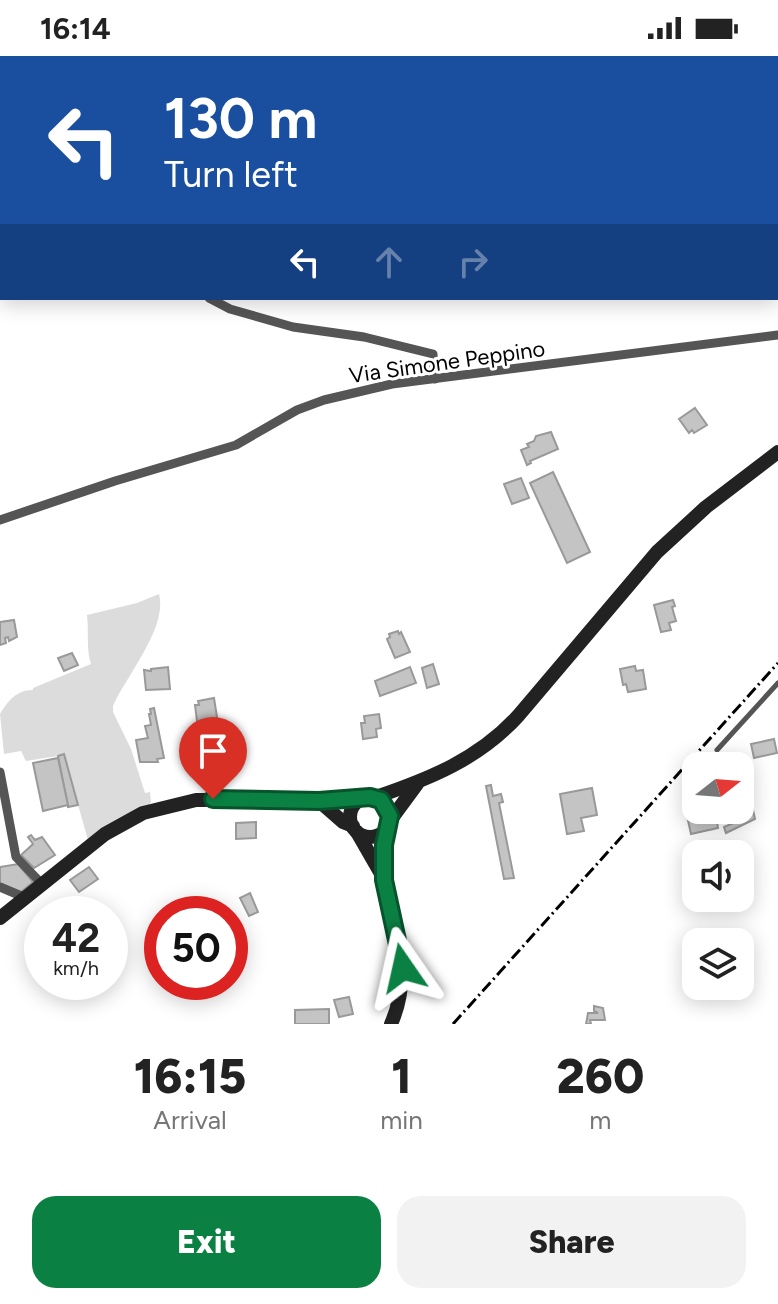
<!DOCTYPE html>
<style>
body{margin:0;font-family:Figtree,sans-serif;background:#f2f2f2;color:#222;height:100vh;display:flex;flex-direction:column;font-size:30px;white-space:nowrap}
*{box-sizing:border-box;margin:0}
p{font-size:26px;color:#767676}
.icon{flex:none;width:44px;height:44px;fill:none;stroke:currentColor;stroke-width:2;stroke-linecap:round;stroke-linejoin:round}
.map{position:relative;height:968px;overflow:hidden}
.panel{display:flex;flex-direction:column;background:#fff;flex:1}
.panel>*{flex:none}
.top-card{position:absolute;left:0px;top:0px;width:778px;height:244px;box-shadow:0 4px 20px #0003;background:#1a4fa0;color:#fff;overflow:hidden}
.needle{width:52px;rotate:73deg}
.tools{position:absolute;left:682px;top:696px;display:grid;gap:16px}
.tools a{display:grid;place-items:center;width:72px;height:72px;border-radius:16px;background:#fff;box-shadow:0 4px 20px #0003;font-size:40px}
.speed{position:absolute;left:24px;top:840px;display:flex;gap:16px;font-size:40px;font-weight:700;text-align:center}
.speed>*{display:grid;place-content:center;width:104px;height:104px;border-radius:50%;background:#fff;box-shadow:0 4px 20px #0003;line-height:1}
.speed small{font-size:20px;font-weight:400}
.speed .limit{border:12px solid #d22;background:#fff;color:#111}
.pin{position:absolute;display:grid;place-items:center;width:68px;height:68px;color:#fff;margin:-82px -34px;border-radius:50% 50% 50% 0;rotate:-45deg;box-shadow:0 0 8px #0007}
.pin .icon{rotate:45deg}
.me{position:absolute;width:88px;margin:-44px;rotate:349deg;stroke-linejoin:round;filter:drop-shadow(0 0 6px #0008)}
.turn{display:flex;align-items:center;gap:28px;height:168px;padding:0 32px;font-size:36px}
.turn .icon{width:104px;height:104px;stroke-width:2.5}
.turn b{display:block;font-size:56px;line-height:68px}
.lanes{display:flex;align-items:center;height:76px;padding:0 32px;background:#0003;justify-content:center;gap:40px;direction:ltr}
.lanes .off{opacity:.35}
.eta{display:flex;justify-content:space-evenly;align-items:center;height:136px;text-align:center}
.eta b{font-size:48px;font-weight:800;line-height:56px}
.button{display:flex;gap:16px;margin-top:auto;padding:16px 32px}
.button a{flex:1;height:92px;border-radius:24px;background:#0b8043;color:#fff;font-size:32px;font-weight:800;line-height:92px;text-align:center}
.button a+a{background:#f2f2f2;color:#222}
.status{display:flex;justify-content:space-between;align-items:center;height:56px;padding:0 40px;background:#fff;direction:ltr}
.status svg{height:22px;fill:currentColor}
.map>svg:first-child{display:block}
</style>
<div class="status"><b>16:14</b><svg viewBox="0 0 49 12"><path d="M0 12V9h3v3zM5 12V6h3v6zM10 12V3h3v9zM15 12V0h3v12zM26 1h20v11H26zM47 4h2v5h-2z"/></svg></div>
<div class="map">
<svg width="778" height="968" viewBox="0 0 778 968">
<rect width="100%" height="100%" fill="#fff"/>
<path fill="#dcdcdc" d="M159,538c9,34 -33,82 -46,112v6l18,37 14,44 5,-1 1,10 -4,6 -59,32 -24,-85 -38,6 -5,-10 -17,3 -4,-40c8,-13 16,-24 33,-24v-2l58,-24c-5,-15 -2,-33 -4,-49l50,-12z"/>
<g fill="#c4c4c4" stroke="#999" stroke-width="2">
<polygon points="695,352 707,369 694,377 692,374 689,377 679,363"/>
<polygon points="551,376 558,393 530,405 531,407 527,409 521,394 529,391 527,388 534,385 536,380"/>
<polygon points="553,416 590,496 567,507 530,427"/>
<polygon points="521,422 529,442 512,448 504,428"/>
<polygon points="673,544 675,550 672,551 676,565 669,567 671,574 661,576 654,549"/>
<polygon points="14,564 17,581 9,585 8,581 5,582 6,587 0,589 0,566"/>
<polygon points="398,575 399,578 401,576 410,596 395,602 387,583 390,581 389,578"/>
<polygon points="72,597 78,609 64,615 58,602"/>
<polygon points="433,608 439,628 427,632 422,612"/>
<polygon points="635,610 636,615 643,614 646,633 628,636 626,628 623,629 620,613"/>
<polygon points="168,611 170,633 146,634 144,614 151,615 151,613"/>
<polygon points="410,611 416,627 380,640 375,625"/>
<polygon points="214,642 219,674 211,675 212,679 199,681 195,649 199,649 198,645"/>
<polygon points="154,652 164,702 157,703 158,706 140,706 136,684 148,682 145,670 151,669 149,658 151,658 150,653"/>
<polygon points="379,658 381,672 376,673 377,681 363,683 361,667 365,667 364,660"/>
<polygon points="774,683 777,697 754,702 751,688"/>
<polygon points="64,698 78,749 68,751 58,700"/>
<polygon points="58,702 68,749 43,755 33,707"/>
<polygon points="745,717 755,763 726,777 724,771 745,762 740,739 740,718"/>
<polygon points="491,729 493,740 501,738 503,746 499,747 514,822 504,823 486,730"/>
<polygon points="592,732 597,759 581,762 584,775 567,778 560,738"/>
<polygon points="740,739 744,759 717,765 718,772 691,778 685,751 696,749 696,754 740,754"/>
<polygon points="256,766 256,782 236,783 236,767"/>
<polygon points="31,779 35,784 42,781 55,799 34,812 21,799 33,788 28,781"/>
<polygon points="18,808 33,826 21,836 0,828 0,811"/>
<polygon points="89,811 98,823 79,836 70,824"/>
<polygon points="250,837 258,856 249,860 240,842"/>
<polygon points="349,941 353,958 339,961 334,944"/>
<polygon points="594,950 603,952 605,964 590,964 591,968 586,968 588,957 598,957 594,955"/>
<polygon points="329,953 329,968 295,968 295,954"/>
</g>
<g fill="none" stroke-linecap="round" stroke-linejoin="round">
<polyline stroke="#555" stroke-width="5" points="717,694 778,627"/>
<g stroke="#555" stroke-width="9">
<polyline points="713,0 714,2"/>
<polyline points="776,97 778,100"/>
<polyline points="0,127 2,128"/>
<polyline points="209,242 230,253 293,271 364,281 433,298 435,323"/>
<polyline points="0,464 115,425 236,389 297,354 324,344 392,328 778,279"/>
<polyline points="0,716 16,801 43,829"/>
<polyline points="0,831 26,842"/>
</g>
<g stroke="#222" stroke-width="14">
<path d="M376,741c53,-18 103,-38 142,-81l139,-164 49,-45 72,-55"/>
<circle cx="370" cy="761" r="20"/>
<polyline points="319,745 343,766 353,770"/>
<polyline points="389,766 417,728"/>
<path d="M385,773c-1,17 -3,33 -1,50 7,54 31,90 7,145"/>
<polyline points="357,776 380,816"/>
<polyline points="0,862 105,778 143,757 196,744 360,743"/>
</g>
<polyline stroke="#000" stroke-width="3" stroke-dasharray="12 4 2 4" stroke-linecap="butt" points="453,968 778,607"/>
</g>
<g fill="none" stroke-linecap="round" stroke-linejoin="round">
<g stroke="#07532c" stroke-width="20">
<polyline id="route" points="213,743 319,745 370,741 381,744 390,760 384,789 384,824 403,912"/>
</g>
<use href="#route" stroke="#0b8043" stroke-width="14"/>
</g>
<g text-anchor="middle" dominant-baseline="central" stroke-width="6" stroke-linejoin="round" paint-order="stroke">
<g font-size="22" fill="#000" stroke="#fff">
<text transform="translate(447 306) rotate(-8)">Via Simone Peppino</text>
</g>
</g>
</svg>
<div class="tools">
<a><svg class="needle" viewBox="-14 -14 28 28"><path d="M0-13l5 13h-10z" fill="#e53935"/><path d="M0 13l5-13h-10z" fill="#767676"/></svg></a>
<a><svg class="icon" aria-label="sound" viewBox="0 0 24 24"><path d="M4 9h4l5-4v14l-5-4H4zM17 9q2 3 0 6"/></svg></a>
<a><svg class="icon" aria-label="layers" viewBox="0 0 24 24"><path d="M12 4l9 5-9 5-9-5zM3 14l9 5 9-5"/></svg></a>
</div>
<div class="speed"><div>42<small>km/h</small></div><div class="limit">50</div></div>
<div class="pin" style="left:213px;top:743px;background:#d93025"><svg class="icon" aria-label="arrive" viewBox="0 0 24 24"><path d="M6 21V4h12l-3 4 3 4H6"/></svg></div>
<svg class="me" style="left:403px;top:912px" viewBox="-20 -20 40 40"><path d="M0-17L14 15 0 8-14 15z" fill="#0b8043" stroke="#fff" stroke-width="4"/></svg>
<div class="top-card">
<div class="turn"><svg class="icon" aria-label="left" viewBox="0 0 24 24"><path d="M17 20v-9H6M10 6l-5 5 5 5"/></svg><div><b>130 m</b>Turn left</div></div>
<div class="lanes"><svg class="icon" aria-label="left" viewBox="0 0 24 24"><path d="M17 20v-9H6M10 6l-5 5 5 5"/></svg><svg class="icon off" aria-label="ahead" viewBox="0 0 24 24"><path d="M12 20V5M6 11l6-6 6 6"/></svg><svg class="icon off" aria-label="right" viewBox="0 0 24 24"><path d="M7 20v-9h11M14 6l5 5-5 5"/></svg></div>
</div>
</div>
<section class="panel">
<div class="eta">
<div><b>16:15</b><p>Arrival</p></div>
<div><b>1</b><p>min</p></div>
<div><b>260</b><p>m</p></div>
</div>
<div class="button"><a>Exit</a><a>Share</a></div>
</section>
